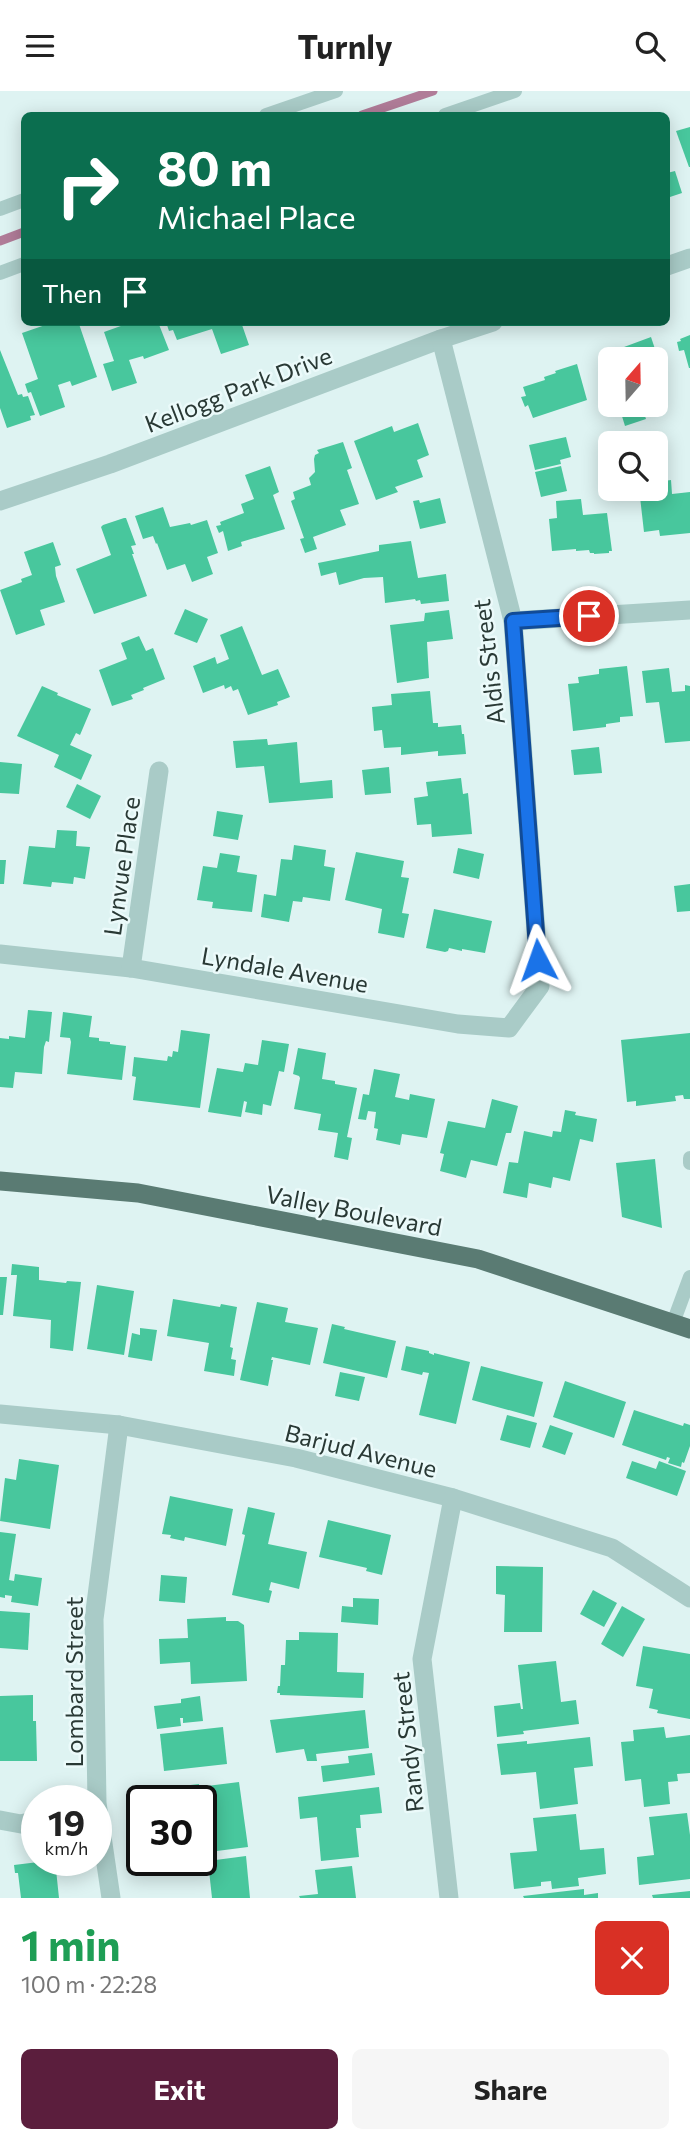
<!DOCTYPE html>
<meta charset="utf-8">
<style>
body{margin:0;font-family:Commissioner,sans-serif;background:#f6f6f6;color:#222;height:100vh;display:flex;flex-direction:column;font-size:26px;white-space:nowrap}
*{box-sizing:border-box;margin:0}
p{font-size:23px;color:#767676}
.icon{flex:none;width:38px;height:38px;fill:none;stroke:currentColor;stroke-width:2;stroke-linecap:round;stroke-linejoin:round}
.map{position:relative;height:1807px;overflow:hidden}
.details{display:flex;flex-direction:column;background:#fff;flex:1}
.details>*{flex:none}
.guide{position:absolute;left:21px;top:21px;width:649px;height:214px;border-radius:10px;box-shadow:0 4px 18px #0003;background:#0b6e4f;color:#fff;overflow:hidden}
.needle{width:46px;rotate:20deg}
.buttons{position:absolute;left:598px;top:256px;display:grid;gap:14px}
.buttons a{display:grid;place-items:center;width:70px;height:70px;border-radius:10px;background:#fff;box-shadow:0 4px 18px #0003;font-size:35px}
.speed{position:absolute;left:21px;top:1694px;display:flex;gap:14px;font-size:35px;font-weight:700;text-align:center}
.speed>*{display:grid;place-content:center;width:91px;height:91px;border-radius:50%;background:#fff;box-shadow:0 4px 18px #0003;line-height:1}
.speed small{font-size:18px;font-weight:400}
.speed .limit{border:4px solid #111;border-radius:10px;background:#fff;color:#111}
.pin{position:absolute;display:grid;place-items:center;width:60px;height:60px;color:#fff;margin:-30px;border:4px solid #fff;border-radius:50%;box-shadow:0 2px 7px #0007}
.me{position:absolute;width:77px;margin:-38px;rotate:356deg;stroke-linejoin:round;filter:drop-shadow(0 0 5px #0008)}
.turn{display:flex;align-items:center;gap:24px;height:147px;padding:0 21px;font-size:32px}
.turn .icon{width:91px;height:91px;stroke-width:2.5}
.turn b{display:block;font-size:49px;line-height:60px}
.then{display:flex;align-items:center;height:66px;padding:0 21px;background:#0003;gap:14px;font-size:26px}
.round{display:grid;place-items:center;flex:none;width:74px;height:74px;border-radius:10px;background:#f6f6f6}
.head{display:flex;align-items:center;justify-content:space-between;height:119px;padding:0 21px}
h1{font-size:42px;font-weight:700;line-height:52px;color:#1e9e55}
.primary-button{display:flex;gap:14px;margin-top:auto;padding:14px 21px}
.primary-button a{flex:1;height:80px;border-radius:10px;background:#5b1e3d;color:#fff;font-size:28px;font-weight:700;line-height:80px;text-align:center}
.primary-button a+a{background:#f6f6f6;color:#222}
header{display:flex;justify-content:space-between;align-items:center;height:91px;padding:0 21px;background:#fff;font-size:32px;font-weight:700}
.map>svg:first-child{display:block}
</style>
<header><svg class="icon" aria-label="menu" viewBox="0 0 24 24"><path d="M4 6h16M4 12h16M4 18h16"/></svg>Turnly<svg class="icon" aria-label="search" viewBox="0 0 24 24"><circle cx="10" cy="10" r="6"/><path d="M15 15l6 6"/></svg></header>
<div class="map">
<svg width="690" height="1807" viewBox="0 0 690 1807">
<rect width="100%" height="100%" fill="#def3f2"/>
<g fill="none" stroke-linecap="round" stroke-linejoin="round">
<g stroke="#b07c98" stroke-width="9">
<polyline points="362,24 433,0"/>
<polyline points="0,150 24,141"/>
</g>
</g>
<g fill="#48c79d">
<polygon points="690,36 690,76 689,76 676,40"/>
<polygon points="675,80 682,102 667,107 667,82"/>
<polygon points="54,231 75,231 76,234 79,233 97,286 72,295 70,290 58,294 65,316 40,325 31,301 28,302 25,293 38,288 22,242"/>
<polygon points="132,231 158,231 169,259 144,268 143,265 129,269 137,292 112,300 103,273 114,270 104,241"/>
<polygon points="171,231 241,231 249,254 221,263 212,238 177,249 173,239 169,240 167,234"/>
<polygon points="690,244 690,277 689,277 684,259 679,260 677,251 681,250 680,248"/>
<polygon points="651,246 659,270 656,271 656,268 628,268 624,256"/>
<polygon points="0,259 18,304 22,303 23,306 28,305 35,324 30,325 31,329 7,337 0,317"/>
<polygon points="577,273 587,309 533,327 528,314 525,316 521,306 526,305 523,296 545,289 544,286 556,282 555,280"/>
<polygon points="611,290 611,313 641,313 646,328 625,335 621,322 609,326 598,295"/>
<polygon points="418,332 429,364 417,369 423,386 395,396 398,401 376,409 354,350 392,335 394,341"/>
<polygon points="566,346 571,366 560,369 561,373 535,379 529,354"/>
<polygon points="343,351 352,377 347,379 359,413 340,419 346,434 313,446 317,458 305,462 300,448 304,447 291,410 295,408 293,401 311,394 309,387 315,381 314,368 315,364 319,362 317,359"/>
<polygon points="270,375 279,401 273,404 285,438 241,451 242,455 228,460 223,440 219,442 216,435 221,434 220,431 244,422 241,413 254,408 245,384"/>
<polygon points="561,375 567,400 541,406 535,381"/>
<polygon points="671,389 672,403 690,401 690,442 660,445 659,439 644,441 640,406 650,405 649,397 656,397 656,391"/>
<polygon points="440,407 446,432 420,438 413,410 419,409 420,412"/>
<polygon points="581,408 583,424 607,422 612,460 609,460 609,462 594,463 594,462 590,462 589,459 576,460 576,458 552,460 549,428 557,427 556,410"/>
<polygon points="163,416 170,436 190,432 191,434 207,429 218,462 207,466 213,483 192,491 185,473 167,479 157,452 156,453 153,445 143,448 135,425"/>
<polygon points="124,427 126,427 136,454 131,455 134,463 132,463 147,505 94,523 76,478 111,464 101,436 103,434"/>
<polygon points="411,450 418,487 446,483 449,510 421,513 420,509 416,510 415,508 385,512 383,486 364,487 339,494 336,481 321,485 318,472 379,460 379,454"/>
<polygon points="53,451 61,474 55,476 56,485 65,511 40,519 45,534 16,544 0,499 22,491 21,488 32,484 24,461"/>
<polygon points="185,518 208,528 197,552 174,543"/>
<polygon points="449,519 453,548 427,551 429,587 397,592 390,534 424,530 425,522"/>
<polygon points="242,535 262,584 278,578 290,606 277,611 278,614 248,624 238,598 233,600 231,595 225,598 224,594 203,602 193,575 215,566 217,573 229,568 220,544"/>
<polygon points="139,545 146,560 153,557 165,588 143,597 144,599 131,604 133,608 112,615 99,579 127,568 121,552"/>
<polygon points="627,575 633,625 620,626 620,631 606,633 606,636 573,640 568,593 579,592 578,586 599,583 599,578"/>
<polygon points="669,577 672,601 685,600 685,594 690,595 690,650 665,652 659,611 646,612 642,580"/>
<polygon points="42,595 58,602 57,604 91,618 80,644 76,642 70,654 92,664 81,689 54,676 59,664 17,645"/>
<polygon points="430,600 433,632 438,632 438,636 461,634 462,643 464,643 466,663 438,665 438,660 401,664 401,656 384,657 382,639 374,640 372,616 392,614 391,603"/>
<polygon points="267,648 268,654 297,651 300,692 332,689 333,707 269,712 264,675 236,677 233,650"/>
<polygon points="599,656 602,682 574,684 571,659"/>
<polygon points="0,671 22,673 19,703 0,702"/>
<polygon points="389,676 391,702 365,704 362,679"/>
<polygon points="461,687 463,703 468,702 472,743 432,746 431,733 417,734 414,707 428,705 426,691"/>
<polygon points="77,693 101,705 90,728 66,716"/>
<polygon points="217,720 243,724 238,749 213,745"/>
<polygon points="57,739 77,740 76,755 90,756 85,788 74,786 73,793 52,791 51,796 23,793 29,755 55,757"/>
<polygon points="294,754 326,759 324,775 335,777 330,810 303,806 302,811 293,810 289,831 261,826 264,803 276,805 281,768 292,769"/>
<polygon points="458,757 484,763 479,788 453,782"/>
<polygon points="356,761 404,770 401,786 409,787 402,822 409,823 404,847 378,842 382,818 345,809"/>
<polygon points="220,762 240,765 237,781 257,784 252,821 212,817 213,811 197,809 203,775 217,777"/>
<polygon points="0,769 6,769 4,793 0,793"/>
<polygon points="690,793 690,820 677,821 674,795"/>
<polygon points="434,818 492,830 485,862 462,858 462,860 449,857 448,860 445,861 426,857"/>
<polygon points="28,919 52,921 49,951 46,950 44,956 42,983 15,981 13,997 0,996 0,947 9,948 9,945 25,947"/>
<polygon points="63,921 92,925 89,946 99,947 99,950 110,951 110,953 126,955 122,989 67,983 71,951 70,947 60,946"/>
<polygon points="181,939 210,943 200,1017 133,1009 136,986 132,985 134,966 167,970 168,965 172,966 173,960 178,961"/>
<polygon points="690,942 690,1008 684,1008 683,1004 675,1005 676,1010 636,1015 636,1010 627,1011 621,949"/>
<polygon points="262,949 289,953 284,981 279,980 271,1015 263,1013 262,1024 245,1021 247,1011 244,1010 241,1026 208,1021 217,977 243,981 245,972 258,974"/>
<polygon points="298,957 326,962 322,988 335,990 335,993 357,997 347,1046 352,1047 348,1069 334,1066 338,1042 318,1039 321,1023 294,1018 300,987 299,985 293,983"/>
<polygon points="374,978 400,983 395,1006 409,1009 410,1003 435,1008 427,1047 402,1043 400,1054 376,1049 378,1038 374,1037 376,1021 368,1020 366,1029 358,1028 363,1003 369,1004"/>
<polygon points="492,1008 518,1015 511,1042 506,1042 497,1075 471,1069 466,1087 440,1080 444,1063 440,1062 448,1030 485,1037"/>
<polygon points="565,1019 576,1021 575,1024 597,1028 593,1051 580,1048 570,1090 553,1086 551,1097 529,1092 527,1107 503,1102 509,1071 518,1072 524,1040 552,1046 553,1040 561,1041"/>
<polygon points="655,1068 662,1137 622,1126 616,1072"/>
<polygon points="12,1173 39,1176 39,1189 66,1192 67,1190 81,1191 73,1260 50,1257 51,1229 13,1225 17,1184 11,1184"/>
<polygon points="0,1186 7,1186 3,1224 0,1224"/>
<polygon points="97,1194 134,1200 124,1264 87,1258"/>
<polygon points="173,1208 220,1216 221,1213 237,1216 230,1256 233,1257 231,1268 236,1269 234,1285 204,1280 209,1252 167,1245"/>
<polygon points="257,1211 288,1217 285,1231 318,1237 310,1274 272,1266 271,1269 273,1269 268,1295 240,1289"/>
<polygon points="332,1233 345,1236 344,1238 396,1250 387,1287 323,1272"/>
<polygon points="140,1237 157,1239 152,1270 128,1266 132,1242 140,1244"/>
<polygon points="406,1255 429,1260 429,1262 434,1264 434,1262 470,1271 456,1333 419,1324 429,1282 423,1281 422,1284 401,1279"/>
<polygon points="481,1275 543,1291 534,1326 472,1309"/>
<polygon points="340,1281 365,1286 359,1310 335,1305"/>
<polygon points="565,1290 626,1311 614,1347 553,1326"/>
<polygon points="634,1319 683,1335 684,1332 690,1334 690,1355 684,1372 682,1371 681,1376 668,1372 670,1367 667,1366 666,1369 622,1354"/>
<polygon points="507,1324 537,1332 530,1357 500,1349"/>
<polygon points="550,1334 573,1342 565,1364 542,1356"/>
<polygon points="19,1368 59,1374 50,1438 0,1430 5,1387 16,1389"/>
<polygon points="632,1370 656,1378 659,1370 686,1380 677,1405 626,1387"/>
<polygon points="170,1405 233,1418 226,1455 185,1446 184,1450 170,1447 171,1444 162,1443"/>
<polygon points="248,1416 275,1422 268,1453 307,1461 299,1498 271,1491 269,1499 272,1500 269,1512 232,1504 245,1444 242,1443"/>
<polygon points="328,1429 391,1444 382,1484 366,1480 367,1477 319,1466"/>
<polygon points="0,1441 16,1443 9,1489 14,1490 15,1483 42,1487 38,1515 11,1511 12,1505 5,1504 5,1507 0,1506"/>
<polygon points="496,1475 543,1476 542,1541 504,1541 505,1504 496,1503"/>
<polygon points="161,1484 187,1486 185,1512 159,1510"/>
<polygon points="593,1499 617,1512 604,1536 580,1523"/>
<polygon points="353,1507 379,1508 378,1534 341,1531 342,1515 353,1516"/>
<polygon points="622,1515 645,1528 623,1566 601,1553"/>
<polygon points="0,1520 30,1522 28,1559 0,1557"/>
<polygon points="226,1526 226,1530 238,1530 244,1534 247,1590 191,1593 190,1571 160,1573 159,1548 188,1547 187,1528"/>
<polygon points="299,1541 338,1542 337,1581 364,1582 363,1607 280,1604 280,1602 277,1602 278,1595 280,1595 281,1574 285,1574 286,1549 299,1549"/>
<polygon points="643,1555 690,1563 690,1628 657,1622 658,1619 649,1617 653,1598 636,1595"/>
<polygon points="556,1570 561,1611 576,1609 579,1633 523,1640 524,1643 497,1646 494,1615 520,1612 521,1618 523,1618 518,1574"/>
<polygon points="33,1604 33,1630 36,1630 37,1670 0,1670 0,1605"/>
<polygon points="200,1605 203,1630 183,1632 183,1627 180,1627 181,1635 157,1638 154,1615 181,1612 181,1608"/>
<polygon points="365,1619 369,1657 316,1663 317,1670 307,1670 304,1658 276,1662 270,1629"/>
<polygon points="223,1636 227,1673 164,1680 160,1643"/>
<polygon points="664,1636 666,1647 690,1644 690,1682 677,1683 678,1690 668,1691 670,1713 644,1716 641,1688 625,1690 621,1651 634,1650 633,1639"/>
<polygon points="590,1646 593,1675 574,1677 578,1713 540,1718 536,1681 501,1684 497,1653 527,1650 527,1653"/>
<polygon points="372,1662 375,1684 323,1691 321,1675 349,1672 348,1665"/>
<polygon points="239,1691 248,1756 209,1761 206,1730 209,1729 208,1719 201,1720 201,1710 174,1710 173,1696 199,1693 199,1696"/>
<polygon points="379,1696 382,1722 360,1724 361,1737 356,1737 359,1766 321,1770 317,1726 300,1728 298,1706"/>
<polygon points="687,1722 690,1744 690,1788 639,1794 637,1766 654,1764 649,1726"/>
<polygon points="576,1723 580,1759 604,1757 606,1783 578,1787 579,1795 552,1798 551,1790 541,1791 541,1795 514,1798 510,1762 537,1760 533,1727"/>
<polygon points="246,1765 250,1807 212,1807 208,1770"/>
<polygon points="55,1769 59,1807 21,1807 18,1782 15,1782 14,1774"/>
<polygon points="352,1775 356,1807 300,1807 299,1805 318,1803 315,1779"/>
<polygon points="584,1798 584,1804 598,1802 598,1807 524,1807 523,1805"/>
<polygon points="690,1800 690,1807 653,1807 652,1804"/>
</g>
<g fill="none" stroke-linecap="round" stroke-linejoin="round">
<g stroke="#a9cbc7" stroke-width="14">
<polyline points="266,24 336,0"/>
<polyline points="445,24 515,0"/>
<polyline points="0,118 24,109"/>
<polyline points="0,182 24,173"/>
<polyline points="690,1067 690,1072"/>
<polyline points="673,1232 690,1186"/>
</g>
<g stroke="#a9cbc7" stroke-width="19">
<polyline points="667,175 690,167"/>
<polyline points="0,410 110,373 441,248 493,231"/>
<polyline points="513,530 690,519"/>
<polyline points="0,863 131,877 458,933 509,937 540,895 513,530 441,248"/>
<polyline points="131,877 159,680"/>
<polyline points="0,1323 119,1334 296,1367 453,1407 612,1457 690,1507"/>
<polyline points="0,1729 21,1733 37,1729"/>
<polyline points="111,1807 97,1712 94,1528 119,1334"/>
<polyline points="449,1807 422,1568 453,1407"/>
</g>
<polyline stroke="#5a7b73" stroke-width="19" points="0,1090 138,1102 478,1168 690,1238"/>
</g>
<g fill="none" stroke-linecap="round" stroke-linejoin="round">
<g stroke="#114b97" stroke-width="18">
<polyline id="route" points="538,869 513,530 589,525"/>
</g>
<use href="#route" stroke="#1a73e8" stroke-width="12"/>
</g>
<g text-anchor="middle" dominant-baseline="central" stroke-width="5" stroke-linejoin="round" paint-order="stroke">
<g font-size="24" fill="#293935" stroke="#ebfafa">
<text transform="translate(238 298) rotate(-21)">Kellogg Park Drive</text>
<text transform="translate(488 571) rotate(-97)">Aldis Street</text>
<text transform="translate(121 775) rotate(-82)">Lynvue Place</text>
<text transform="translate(285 878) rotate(10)">Lyndale Avenue</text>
<text transform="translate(354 1119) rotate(11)">Valley Boulevard</text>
<text transform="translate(361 1359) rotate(14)">Barjud Avenue</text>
<text transform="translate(73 1591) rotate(-90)">Lombard Street</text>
<text transform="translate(407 1651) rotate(-96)">Randy Street</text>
</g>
</g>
</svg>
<div class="buttons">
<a><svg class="needle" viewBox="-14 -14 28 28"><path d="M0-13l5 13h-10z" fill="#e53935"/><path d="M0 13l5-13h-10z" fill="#767676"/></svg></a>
<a><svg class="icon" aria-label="search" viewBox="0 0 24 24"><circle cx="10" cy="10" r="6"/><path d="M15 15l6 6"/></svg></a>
</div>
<div class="speed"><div>19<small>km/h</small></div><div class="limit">30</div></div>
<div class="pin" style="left:589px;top:525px;background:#d93025"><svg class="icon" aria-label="arrive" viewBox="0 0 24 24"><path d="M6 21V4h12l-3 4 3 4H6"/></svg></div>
<svg class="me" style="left:538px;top:869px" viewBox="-20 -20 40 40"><path d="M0-17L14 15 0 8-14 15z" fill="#1a73e8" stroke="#fff" stroke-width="4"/></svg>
<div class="guide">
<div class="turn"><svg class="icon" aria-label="right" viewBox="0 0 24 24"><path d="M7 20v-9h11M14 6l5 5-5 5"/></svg><div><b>80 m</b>Michael Place</div></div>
<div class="then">Then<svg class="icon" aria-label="arrive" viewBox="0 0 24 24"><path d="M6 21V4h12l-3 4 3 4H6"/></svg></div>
</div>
</div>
<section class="details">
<div class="head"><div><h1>1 min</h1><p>100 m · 22:28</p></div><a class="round" style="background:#d93025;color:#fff"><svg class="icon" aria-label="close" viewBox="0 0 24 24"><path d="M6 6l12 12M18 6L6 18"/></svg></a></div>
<div class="primary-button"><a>Exit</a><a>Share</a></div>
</section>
